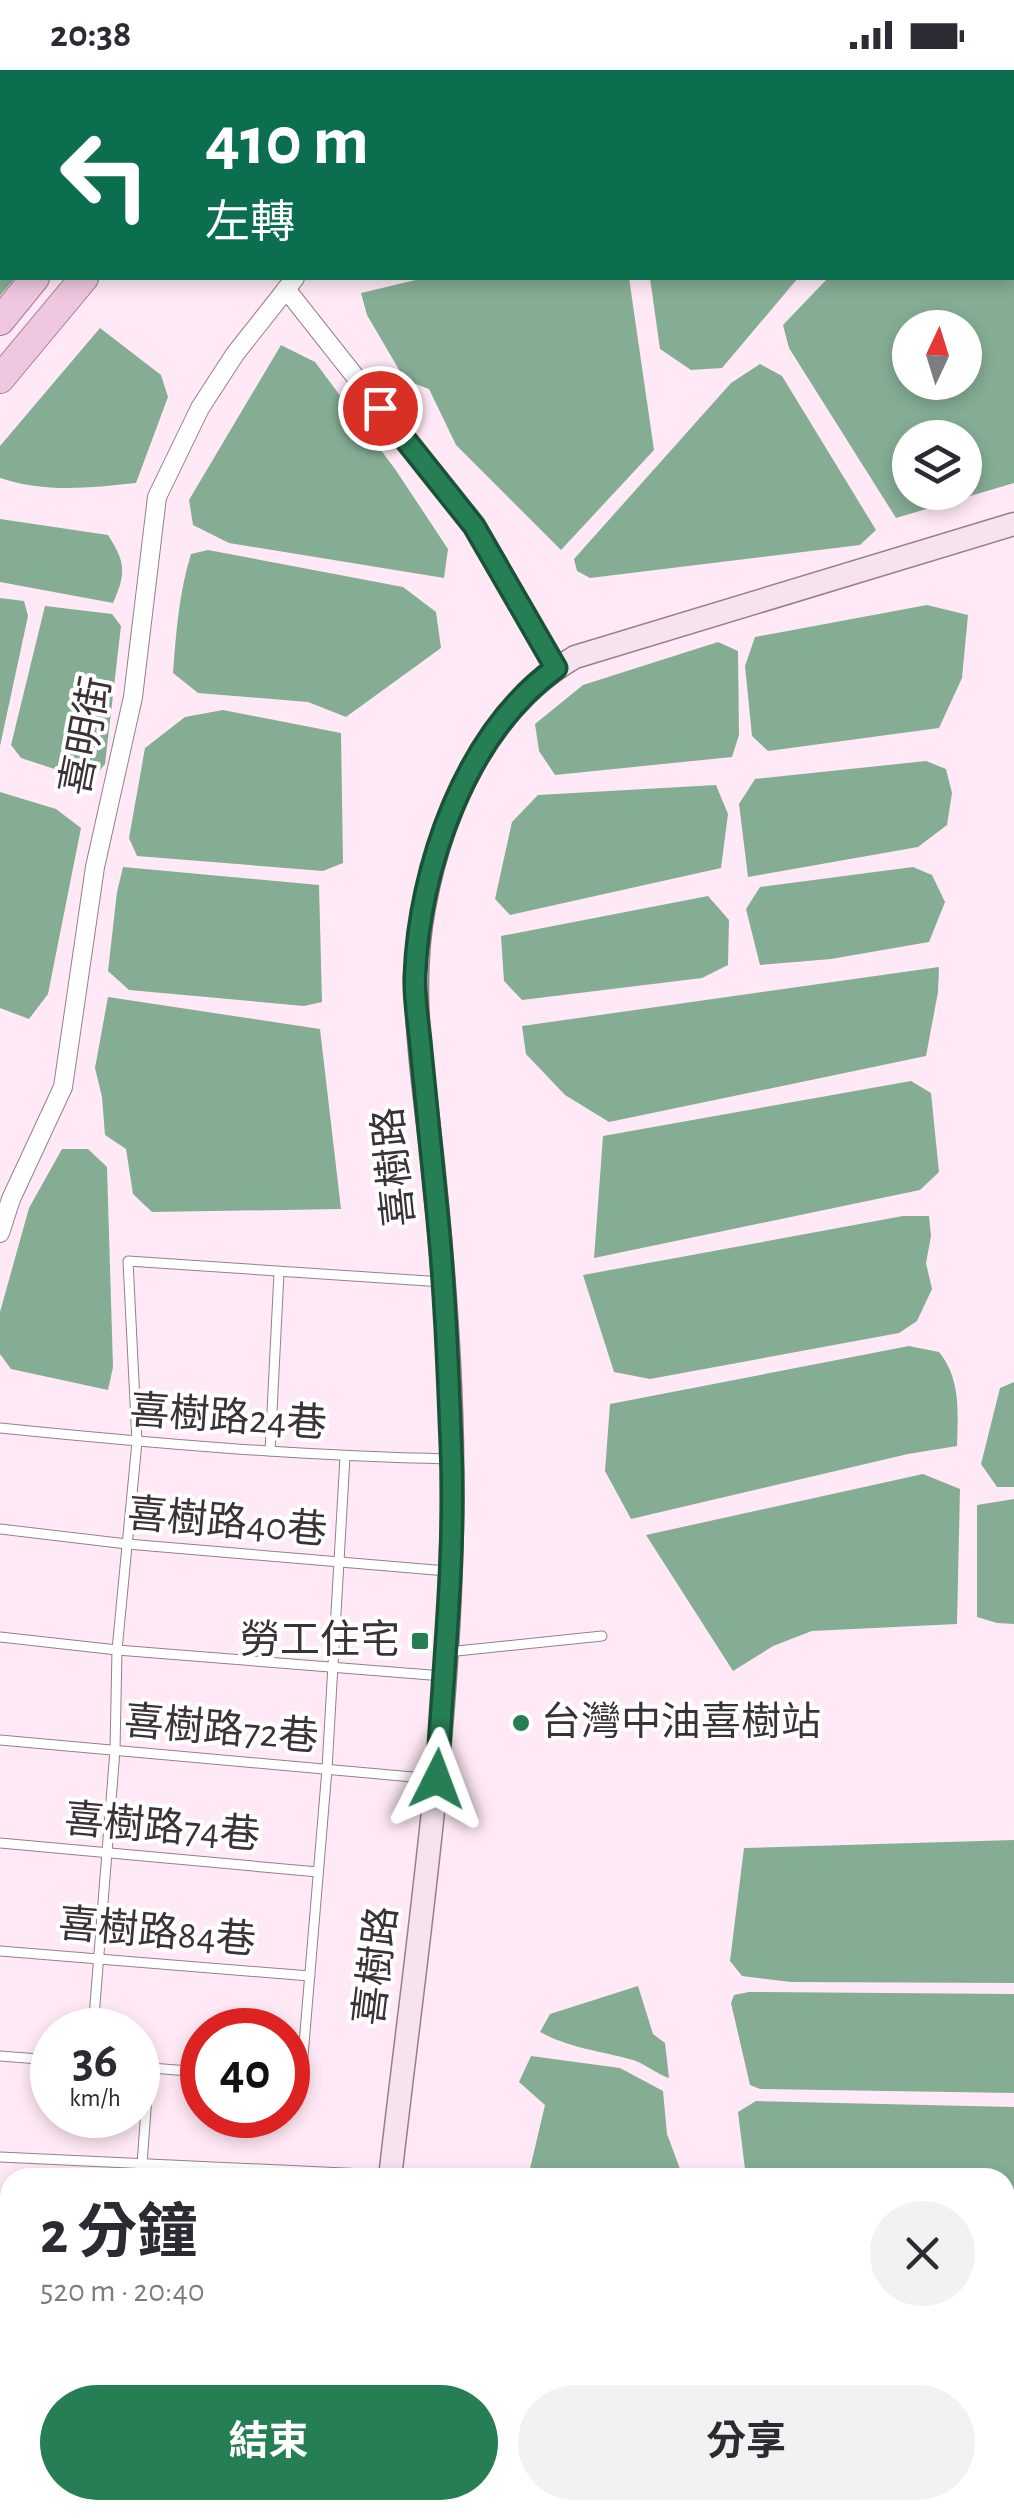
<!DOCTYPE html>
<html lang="zh-TW">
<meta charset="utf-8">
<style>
body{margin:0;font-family:"Alegreya Sans","Noto Sans TC",sans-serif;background:#f2f2f3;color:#2b2b33;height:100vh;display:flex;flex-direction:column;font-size:38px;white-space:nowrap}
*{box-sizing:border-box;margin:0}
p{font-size:32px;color:#7c7c81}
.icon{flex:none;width:55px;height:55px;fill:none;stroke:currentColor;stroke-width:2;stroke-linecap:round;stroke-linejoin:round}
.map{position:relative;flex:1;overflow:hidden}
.panel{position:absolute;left:0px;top:2098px;width:1015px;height:352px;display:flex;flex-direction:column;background:#fff;border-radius:30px 30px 0 0;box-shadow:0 5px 15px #0003}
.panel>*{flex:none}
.hud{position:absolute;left:0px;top:0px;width:1015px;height:210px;box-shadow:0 5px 15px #0003;background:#0b6e4f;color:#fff;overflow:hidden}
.needle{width:65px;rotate:4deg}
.fabs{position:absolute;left:892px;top:240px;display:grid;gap:20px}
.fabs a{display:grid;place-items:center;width:90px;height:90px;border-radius:50%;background:#fff;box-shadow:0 5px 15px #0003;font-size:50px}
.speed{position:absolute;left:30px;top:1938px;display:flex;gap:20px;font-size:50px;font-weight:700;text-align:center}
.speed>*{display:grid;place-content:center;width:130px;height:130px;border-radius:50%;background:#fff;box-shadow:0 5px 15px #0003;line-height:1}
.speed small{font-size:25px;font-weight:400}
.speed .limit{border:15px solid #d22;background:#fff;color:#111}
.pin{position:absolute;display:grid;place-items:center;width:85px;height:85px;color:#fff;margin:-42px;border:5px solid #fff;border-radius:50%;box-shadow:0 2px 10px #0007}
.me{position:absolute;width:110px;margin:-55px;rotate:3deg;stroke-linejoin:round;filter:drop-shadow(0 0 8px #0008)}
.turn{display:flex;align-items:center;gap:35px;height:210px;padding:0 40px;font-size:45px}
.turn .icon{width:130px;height:130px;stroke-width:2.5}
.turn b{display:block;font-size:70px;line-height:85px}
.round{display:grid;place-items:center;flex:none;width:105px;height:105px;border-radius:52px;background:#f2f2f3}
.overview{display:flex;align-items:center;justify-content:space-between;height:170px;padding:0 40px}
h1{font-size:60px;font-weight:700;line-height:75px}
.button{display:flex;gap:20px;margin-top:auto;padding:20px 40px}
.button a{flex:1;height:115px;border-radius:60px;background:#267f54;color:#fff;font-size:40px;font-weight:700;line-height:115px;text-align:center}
.button a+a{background:#f2f2f3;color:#2b2b33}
.status{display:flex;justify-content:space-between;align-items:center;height:70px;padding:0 50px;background:#fff;direction:ltr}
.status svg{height:28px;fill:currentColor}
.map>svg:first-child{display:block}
</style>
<div class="status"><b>20:38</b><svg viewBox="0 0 49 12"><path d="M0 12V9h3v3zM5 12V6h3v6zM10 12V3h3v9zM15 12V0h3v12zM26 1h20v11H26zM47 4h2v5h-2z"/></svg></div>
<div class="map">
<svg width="1014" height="2448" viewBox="0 0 1014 2448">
<rect width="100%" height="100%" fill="#ffe9f6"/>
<g fill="#85ad94" fill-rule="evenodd">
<polygon points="0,0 187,0 2,2 2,208 15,208 0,226"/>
<path d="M1014,163v250l-118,35 -107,-170 -6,-23 45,-47h184zM910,258h55v54h-55zM910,368h55v54h-55z"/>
<polygon points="424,208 629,208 654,380 561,480 456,375 429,319 405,310 367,245 361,223"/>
<polygon points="650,208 798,208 722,298 691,300 660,279"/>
<path d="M100,258l61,47 7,22 -32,86c-47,5 -91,10 -136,-5v-32z"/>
<polygon points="281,275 315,292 395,399 448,479 444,508 229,473 193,455 189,430"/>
<polygon points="760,294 782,306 876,460 860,475 590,508 577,501 574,489 731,313"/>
<path d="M0,449l108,16c18,28 18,38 5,68l-113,-21z"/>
<path d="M208,480l195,37 33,25 5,36 -95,69 -38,-15 -110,-9 -25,-20c3,-39 6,-81 18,-119z"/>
<polygon points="0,528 24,531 28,546 0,676"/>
<polygon points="927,535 968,545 962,608 939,658 768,681 752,666 745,596 755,567"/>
<polygon points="45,536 112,544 121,556 105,694 91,711 21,688 11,675"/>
<polygon points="718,572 738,581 739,665 732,687 555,705 539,681 535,654 583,615"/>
<polygon points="223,640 341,663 343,793 323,801 137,786 129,768 145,678 185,647"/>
<polygon points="926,691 946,699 952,723 947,755 918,777 748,807 739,734 755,709"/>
<polygon points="716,715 728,744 721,798 510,845 495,829 512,752 538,725"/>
<polygon points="0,722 56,739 81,758 48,924 29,949 0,938"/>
<polygon points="123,797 319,815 322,932 304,936 129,920 108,901 117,822"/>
<polygon points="913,797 932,805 945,832 929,872 831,889 760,895 746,839 760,817"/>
<polygon points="708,826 729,850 728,895 702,908 522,930 504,911 501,866"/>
<polygon points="939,897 938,922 926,986 609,1052 565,1025 526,984 522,956"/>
<polygon points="108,927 320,959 341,1139 152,1142 133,1124 126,1079 105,1065 102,1027 95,998"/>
<polygon points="911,1011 931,1023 939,1102 920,1120 594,1188 603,1066"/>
<polygon points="62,1079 88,1079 107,1097 113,1297 108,1320 11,1299 0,1284 0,1242 29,1138"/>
<polygon points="903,1146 929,1146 931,1166 926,1193 932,1219 917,1251 899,1263 650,1309 614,1302 583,1205"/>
<path d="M909,1276l30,6c22,27 19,60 18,94l-49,8 -277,65 -26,-48 5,-67z"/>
<polygon points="1014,1312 1014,1417 997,1417 981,1394 1000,1318"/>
<polygon points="923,1404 960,1419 957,1554 812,1561 773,1576 733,1601 646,1465"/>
<polygon points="1014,1429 1014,1554 997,1553 977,1547 977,1435"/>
<polygon points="1014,1770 1014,1913 791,1912 742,1906 730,1891 744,1778"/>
<path d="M638,1916l15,48 12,9 4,35c-13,-4 -23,-14 -36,-18 -32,-9 -64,-12 -93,-28l10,-18z"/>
<polygon points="749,1922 1014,1924 1014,2023 760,2019 750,2015 731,1933 734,1925"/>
<polygon points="531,1986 620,1998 663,2021 667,2064 683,2107 528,2107 545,2035 519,2012"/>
<polygon points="756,2031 1014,2037 1014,2166 1008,2193 1005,2193 1005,2108 746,2107 738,2042"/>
<polygon points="620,2440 762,2440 764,2448 620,2448"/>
<polygon points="986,2440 987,2448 812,2448 809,2441"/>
</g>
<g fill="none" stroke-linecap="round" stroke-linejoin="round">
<g stroke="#93808c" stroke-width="11">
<g id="lane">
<path d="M0,1358c149,15 299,28 449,31"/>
<polyline points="270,1381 279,1203"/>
<polyline points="0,1459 127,1474 447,1501"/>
<polyline points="0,1567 117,1580 443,1606"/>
<polyline points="447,1582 602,1566"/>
<polyline points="0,1670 435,1709"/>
<polyline points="0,1773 318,1802"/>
<polyline points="0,1881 310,1906"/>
<polyline points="93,1960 115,1680 117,1580 137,1372 128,1191 443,1212"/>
<polyline points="0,1986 52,1990"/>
<polyline points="138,1997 202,2002"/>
<polyline points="288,2009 301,2010 327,1699 345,1387"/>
<polyline points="0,2087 387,2105"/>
<polyline points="141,2108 149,1998"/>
<polyline points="0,2177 10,2178"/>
<polyline points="10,2335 10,2342"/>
<polyline points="0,2383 10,2382"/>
<polyline points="46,2440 47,2448"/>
<polyline points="77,2440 113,2448"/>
<polyline points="613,2440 613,2448"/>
</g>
</g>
<g stroke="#93808c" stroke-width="20">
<g id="street">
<polyline points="356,2 357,0"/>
<polyline points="286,219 474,457 557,598"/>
<polyline points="0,1163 11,1129 63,1017 95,797 133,627 157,427 200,338 235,284 295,208"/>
</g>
</g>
<g stroke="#93808c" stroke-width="25">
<g id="secondary">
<path d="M390,2108c27,-239 65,-478 62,-719 -1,-98 -9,-196 -19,-293 -9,-86 -26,-173 -9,-260 18,-96 63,-198 151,-249l439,-133"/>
<polyline points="359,2448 360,2440"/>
</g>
</g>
<g stroke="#a97a97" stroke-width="30">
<g id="primary">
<polyline points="202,2 204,0"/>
<polyline points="253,2 255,0"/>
<polyline points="0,251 35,208"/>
<polyline points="0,309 84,208"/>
</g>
</g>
<use href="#lane" stroke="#fff" stroke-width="9"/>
<use href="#street" stroke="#fff" stroke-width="18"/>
<use href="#secondary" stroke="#f7e3ef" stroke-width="22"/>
<use href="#primary" stroke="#efc7e0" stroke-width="28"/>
</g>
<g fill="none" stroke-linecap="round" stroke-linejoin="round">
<g stroke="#195337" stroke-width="25">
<path id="route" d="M380,338l94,118 82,142c-90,65 -137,199 -141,308 -1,25 4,50 6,75 5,53 11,106 16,159 8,78 11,157 14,235 5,111 -8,223 -14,334"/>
</g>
<use href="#route" stroke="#267f54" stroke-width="18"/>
</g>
<g fill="#267f54" stroke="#fff" stroke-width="4">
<rect x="410" y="1561" width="20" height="20" rx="5"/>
<circle cx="521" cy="1653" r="10"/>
</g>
<g text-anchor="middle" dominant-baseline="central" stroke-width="8" stroke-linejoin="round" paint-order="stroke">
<g font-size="40" fill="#3a3237" stroke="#fff">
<text transform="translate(87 666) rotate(-79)">喜明街</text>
<text transform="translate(395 1097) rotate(-96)">喜樹路</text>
<text transform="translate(228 1348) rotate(4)">喜樹路24巷</text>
<text transform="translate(227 1453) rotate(5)">喜樹路40巷</text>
<text transform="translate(221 1660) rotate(5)">喜樹路72巷</text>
<text transform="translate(162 1758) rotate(5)">喜樹路74巷</text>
<text transform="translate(157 1863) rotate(5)">喜樹路84巷</text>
<text transform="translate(377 1896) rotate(-83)">喜樹路</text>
</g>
<g font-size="40" fill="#3a3237" stroke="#fff" text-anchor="end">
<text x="400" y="1571">勞工住宅</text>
<text x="541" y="1653" text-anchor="start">台灣中油喜樹站</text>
</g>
</g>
</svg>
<div class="fabs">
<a><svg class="needle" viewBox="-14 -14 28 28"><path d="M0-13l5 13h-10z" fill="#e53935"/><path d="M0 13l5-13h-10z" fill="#7c7c81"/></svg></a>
<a><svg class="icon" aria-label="layers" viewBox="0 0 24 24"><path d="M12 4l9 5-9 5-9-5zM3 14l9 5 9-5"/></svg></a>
</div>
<div class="speed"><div>36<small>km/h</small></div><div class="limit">40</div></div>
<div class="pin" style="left:380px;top:338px;background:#d93025"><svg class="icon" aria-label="arrive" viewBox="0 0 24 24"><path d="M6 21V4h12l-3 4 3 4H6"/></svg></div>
<svg class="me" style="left:437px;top:1709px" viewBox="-20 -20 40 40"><path d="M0-17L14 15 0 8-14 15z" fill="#267f54" stroke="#fff" stroke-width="4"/></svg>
<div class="hud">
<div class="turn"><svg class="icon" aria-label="left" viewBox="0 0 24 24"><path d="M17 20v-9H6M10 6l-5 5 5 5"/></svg><div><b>410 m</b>左轉</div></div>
</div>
<section class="panel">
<div class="overview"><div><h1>2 分鐘</h1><p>520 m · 20:40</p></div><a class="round"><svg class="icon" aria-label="close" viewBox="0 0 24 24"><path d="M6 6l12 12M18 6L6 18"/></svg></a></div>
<div class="button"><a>結束</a><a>分享</a></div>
</section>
</div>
